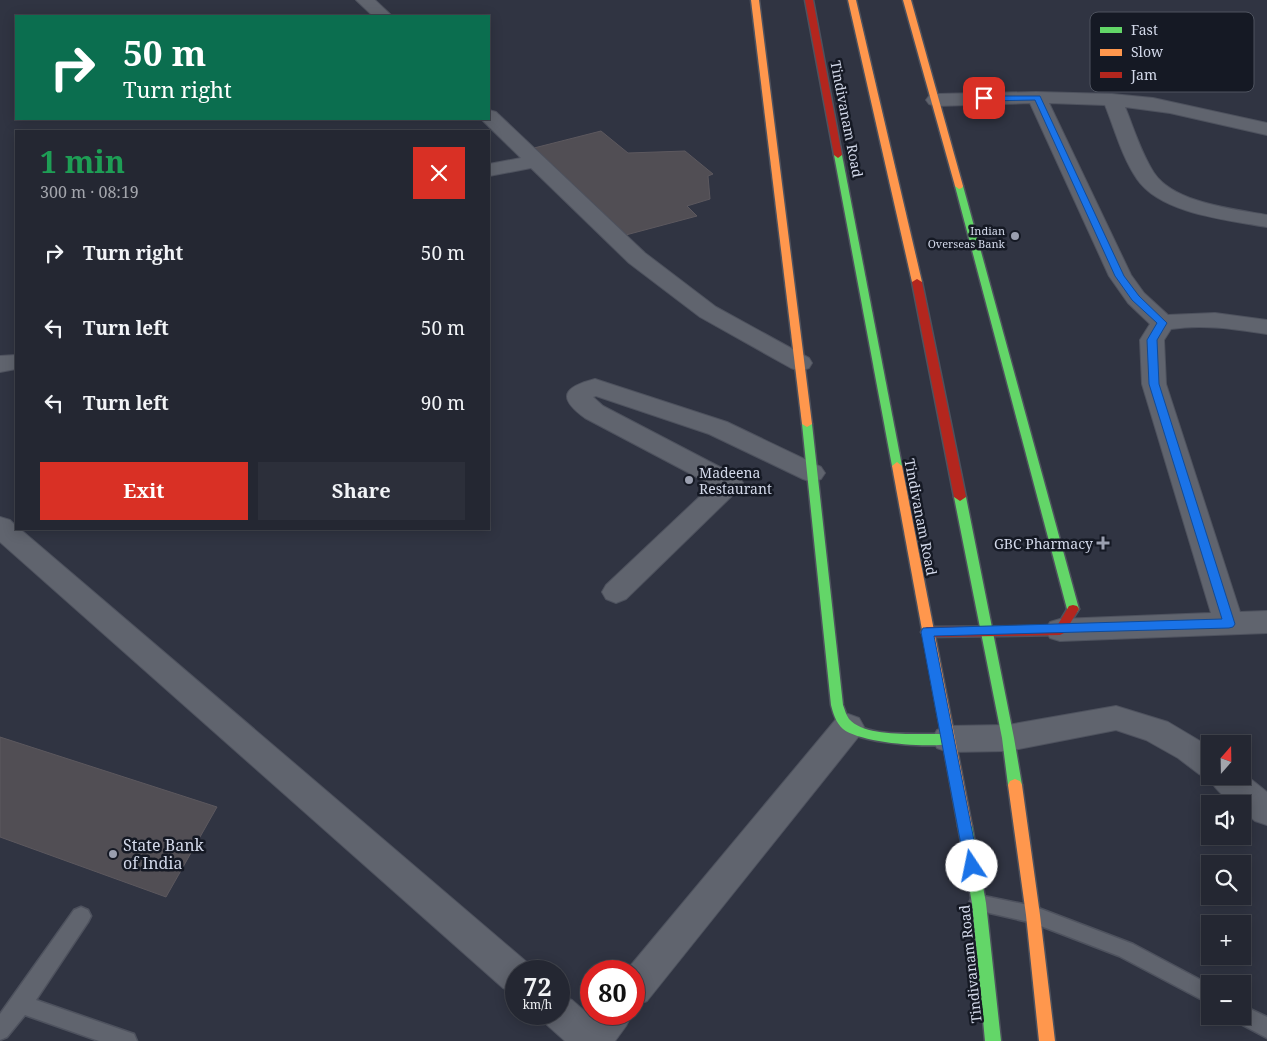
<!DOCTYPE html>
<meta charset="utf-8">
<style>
body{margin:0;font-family:"Noto Serif",serif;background:#2c2f3a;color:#f1f3f6;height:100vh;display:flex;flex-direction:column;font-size:19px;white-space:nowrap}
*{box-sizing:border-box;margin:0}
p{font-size:16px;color:#a3a5ac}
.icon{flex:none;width:28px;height:28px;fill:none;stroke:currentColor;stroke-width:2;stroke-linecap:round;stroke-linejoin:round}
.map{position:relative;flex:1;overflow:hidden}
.details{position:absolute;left:15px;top:130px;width:475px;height:400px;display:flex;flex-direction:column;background:#242732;border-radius:0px;box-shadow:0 2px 12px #0003,0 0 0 1px #41444d}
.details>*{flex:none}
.guide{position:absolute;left:15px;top:15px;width:475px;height:105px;border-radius:0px;box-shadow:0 2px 12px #0003,0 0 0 1px #41444d;background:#0b6e4f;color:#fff;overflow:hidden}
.needle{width:32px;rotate:20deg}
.tools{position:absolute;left:1201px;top:735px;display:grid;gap:10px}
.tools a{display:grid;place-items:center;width:50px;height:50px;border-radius:0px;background:#242732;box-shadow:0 2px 12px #0003,0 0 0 1px #41444d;font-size:25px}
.speed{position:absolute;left:505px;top:960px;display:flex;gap:10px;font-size:25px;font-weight:700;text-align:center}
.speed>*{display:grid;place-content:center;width:65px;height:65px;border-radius:50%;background:#242732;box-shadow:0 2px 12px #0003,0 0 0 1px #41444d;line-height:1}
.speed small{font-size:12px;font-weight:400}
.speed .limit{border:8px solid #d22;background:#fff;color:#111}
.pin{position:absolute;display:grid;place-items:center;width:42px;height:42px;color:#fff;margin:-21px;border-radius:10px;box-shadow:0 2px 8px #0006}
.me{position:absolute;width:55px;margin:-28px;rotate:349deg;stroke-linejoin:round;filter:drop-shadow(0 0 4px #0008)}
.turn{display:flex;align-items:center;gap:18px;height:105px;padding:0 25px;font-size:22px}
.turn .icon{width:65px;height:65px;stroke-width:2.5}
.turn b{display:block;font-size:35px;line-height:42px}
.round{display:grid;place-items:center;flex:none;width:52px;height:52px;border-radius:0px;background:#2c2f3a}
.headline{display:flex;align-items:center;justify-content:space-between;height:85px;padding:0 25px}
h1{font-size:30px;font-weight:700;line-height:38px;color:#1e9e55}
.button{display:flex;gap:10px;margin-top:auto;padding:10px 25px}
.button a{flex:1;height:58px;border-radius:0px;background:#d93025;color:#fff;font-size:20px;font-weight:700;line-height:58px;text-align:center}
.button a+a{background:#2c2f3a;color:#f1f3f6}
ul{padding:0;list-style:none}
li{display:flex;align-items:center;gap:15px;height:75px;padding:0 25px}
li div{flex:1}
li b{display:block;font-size:19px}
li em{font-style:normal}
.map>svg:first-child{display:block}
</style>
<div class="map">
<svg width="1267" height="1041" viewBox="0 0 1267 1041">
<rect width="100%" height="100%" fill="#303442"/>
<g fill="#514e54" stroke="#5c585e">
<polygon points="601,131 628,153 685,151 713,174 708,176 710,199 687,206 697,216 622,236 534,148"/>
<polygon points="0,737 217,807 166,897 0,837"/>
</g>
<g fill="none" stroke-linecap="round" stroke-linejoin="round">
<g stroke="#4e525e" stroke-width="3">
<g id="lane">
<polygon points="979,895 1033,906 1133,944 1210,985 1210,1004 1119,956 1033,923 972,909 969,903 972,897"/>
<polygon points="81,907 88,910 91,916 88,922 36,1000 134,1034 137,1041 99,1041 25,1015 7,1037 0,1040 0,1014 74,910"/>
<polygon points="1242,1005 1267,1017 1267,1038 1235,1021 1233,1016 1242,1016"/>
</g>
</g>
<g stroke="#4e525e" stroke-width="2">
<g id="street">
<polygon points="356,0 375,0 392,16 373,16"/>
<path d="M1036,92l76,2 41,4 114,25v12l-97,-22 -45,-6c9,22 16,46 29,66 20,30 80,36 113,42v12c-39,-7 -106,-13 -130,-48 -15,-22 -22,-49 -32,-74l-56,-2 82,172 13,18 24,22 47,-2 52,7v14c-32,-5 -64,-10 -96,-5l-7,11 2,44 74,228 27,-1v22l-207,8 -10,-3 -5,-8 5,-8 10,-3 151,-6 -69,-229 -2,-44 10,-16 -22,-21 -19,-27 -79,-173 -94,3 -7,-2 -3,-4 3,-4 7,-2z"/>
<polygon points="489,110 496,112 645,253 716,307 809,358 812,363 809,368 800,371 791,368 700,317 629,263 531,168 489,176 489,164 521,158 481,119 489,119"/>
<polygon points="16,355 16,369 0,372 0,356"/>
<path d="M595,379l132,43 94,45 4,6 -4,6 -9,3 -9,-3 -94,-45 -113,-38 -3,1 10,9 136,71 4,6 -4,6 -113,110 -10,4 -10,-4 -4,-7 4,-7 106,-100 -127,-67c-29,-21 -21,-31 10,-39z"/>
<polygon points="0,517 10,520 16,526 16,529 20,529 529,964 532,971 516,971 516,993 503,988 0,542"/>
<path d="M1116,706l52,16 42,25v29h32v-4l25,20v33l-12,-4 -13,-11v-6c-13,0 -27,-15 -33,-26l-10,-4 -21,-16 -32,-18 -30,-10 -108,21 -60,1 -11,-4 -5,-9 5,-9 11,-4 60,-1z"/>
<polygon points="848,714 859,718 864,727 859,736 647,1001 634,1006 634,971 626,971 837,718"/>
<polygon points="559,995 572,1000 589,1015 591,1012 591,1014 632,1014 626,1026 615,1041 565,1041 546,1024 541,1014 559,1014"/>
</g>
</g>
<g stroke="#4e525e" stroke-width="3">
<g id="fast">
<polygon points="838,152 842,155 902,466 897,470 892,466 834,155"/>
<polygon points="959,183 963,186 1079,609 1077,612 1069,612 1067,609 955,186"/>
<path d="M807,421l5,3 31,281c2,5 3,10 6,14 17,20 75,14 99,15l5,1 1,4 -1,4c-21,6 -93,0 -110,-14 -7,-6 -10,-16 -12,-24l-29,-281z"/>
<polygon points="960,493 966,497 1014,738 1022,785 1020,789 1015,791 1010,789 1008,785 1002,738 954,497"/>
<polygon points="965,820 970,822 972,826 986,903 1001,1041 985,1041 972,903 958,826 960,822"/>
</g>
</g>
<g stroke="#4e525e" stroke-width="3">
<g id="slow">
<polygon points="751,0 759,0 812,424 807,427 802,424"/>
<polygon points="848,0 856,0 922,282 917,285 912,282"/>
<polygon points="903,0 911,0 963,186 962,188 959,189 955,186"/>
<polygon points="897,462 902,466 972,826 970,830 965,832 960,830 958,826 892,466"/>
<polygon points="1015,779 1020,781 1022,785 1040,915 1055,1041 1039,1041 1026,915 1008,785 1010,781"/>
</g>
</g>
<g stroke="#4e525e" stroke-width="3">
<g id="jam">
<polygon points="805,0 813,0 842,155 838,158 834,155"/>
<polygon points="917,279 922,282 966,497 960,501 954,497 912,282"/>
<polygon points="1073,605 1077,606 1079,609 1064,633 1060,635 927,637 923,635 921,632 923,629 927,627 1057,626 1069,606"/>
</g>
</g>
<use href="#lane" fill="#60646e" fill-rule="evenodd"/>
<use href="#street" fill="#60646e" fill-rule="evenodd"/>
<use href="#fast" fill="#63d668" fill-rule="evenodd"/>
<use href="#slow" fill="#ff974d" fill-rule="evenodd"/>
<use href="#jam" fill="#b3261e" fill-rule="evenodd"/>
</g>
<polygon fill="#1a73e8" stroke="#114b97" points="982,96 1040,96 1124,276 1139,296 1167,323 1157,340 1159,384 1235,624 1233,627 1229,628 934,636 979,866 977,870 972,872 967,870 965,866 921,632 923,628 1222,619 1149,384 1147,340 1157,323 1132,300 1115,276 1035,100 984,101 980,98"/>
<g fill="#9a9faf" stroke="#151924" stroke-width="2">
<circle cx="1015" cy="236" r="5"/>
<circle cx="689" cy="480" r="5"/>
<path d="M1100.5 535.5h5v5h5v5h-5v5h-5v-5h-5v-5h5z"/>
<circle cx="113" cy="854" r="5"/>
</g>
<g text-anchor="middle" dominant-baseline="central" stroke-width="5" stroke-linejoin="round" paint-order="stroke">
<g font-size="11" fill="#d3d9ea" stroke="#151924" text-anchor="end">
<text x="1005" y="230">Indian<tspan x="1005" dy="13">Overseas Bank</tspan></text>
</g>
<g font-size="14" fill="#d3d9ea" stroke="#151924">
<text transform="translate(847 119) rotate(79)">Tindivanam Road</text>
<text transform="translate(921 517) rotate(79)">Tindivanam Road</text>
<text transform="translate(970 964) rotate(-96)">Tindivanam Road</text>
</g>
<g font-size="14" fill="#d3d9ea" stroke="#151924" text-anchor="start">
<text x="699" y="472">Madeena<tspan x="699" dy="16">Restaurant</tspan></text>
<text x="1093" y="543" text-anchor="end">GBC Pharmacy</text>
</g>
<g font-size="16" fill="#d3d9ea" stroke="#151924" text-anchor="start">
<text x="123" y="845">State Bank<tspan x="123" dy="18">of India</tspan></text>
</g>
</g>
<rect x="1090" y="12" width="164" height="80" rx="8" fill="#151924" stroke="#4e535f" stroke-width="1"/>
<rect x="1100" y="27" width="22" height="6" fill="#63d668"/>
<rect x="1100" y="49" width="22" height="7" fill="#ff974d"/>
<rect x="1100" y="72" width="22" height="6" fill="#b3261e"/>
<g font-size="14" fill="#d3d9ea">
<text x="1131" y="35">Fast</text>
<text x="1131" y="57">Slow</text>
<text x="1131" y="80">Jam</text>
</g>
</svg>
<div class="tools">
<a><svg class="needle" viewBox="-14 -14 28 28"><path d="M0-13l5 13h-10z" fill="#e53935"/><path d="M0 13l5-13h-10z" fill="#a3a5ac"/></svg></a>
<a><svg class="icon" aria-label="sound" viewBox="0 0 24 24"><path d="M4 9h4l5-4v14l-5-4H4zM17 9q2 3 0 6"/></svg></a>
<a><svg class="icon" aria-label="search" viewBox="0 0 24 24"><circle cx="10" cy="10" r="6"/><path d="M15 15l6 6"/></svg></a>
<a>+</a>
<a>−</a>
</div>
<div class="speed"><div>72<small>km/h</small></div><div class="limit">80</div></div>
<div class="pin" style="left:984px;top:98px;background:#d93025"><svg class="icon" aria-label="arrive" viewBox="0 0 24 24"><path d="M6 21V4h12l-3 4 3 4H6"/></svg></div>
<svg class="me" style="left:972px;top:866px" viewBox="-20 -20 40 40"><circle r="19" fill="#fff"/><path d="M0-13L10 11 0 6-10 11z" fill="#1a73e8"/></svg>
<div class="guide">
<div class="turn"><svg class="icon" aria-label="right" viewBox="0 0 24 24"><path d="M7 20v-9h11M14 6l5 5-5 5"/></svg><div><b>50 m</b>Turn right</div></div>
</div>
<section class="details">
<div class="headline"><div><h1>1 min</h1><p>300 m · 08:19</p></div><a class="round" style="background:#d93025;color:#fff"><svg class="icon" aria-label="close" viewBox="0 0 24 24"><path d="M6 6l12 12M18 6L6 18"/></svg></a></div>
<ul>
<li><svg class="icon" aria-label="right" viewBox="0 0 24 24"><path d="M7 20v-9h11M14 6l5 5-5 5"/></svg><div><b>Turn right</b></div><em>50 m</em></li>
<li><svg class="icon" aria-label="left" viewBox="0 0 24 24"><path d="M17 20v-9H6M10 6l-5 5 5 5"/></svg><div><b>Turn left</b></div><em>50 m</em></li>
<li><svg class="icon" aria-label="left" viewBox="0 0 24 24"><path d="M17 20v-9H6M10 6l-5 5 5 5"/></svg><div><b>Turn left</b></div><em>90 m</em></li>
</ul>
<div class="button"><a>Exit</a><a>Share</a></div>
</section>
</div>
